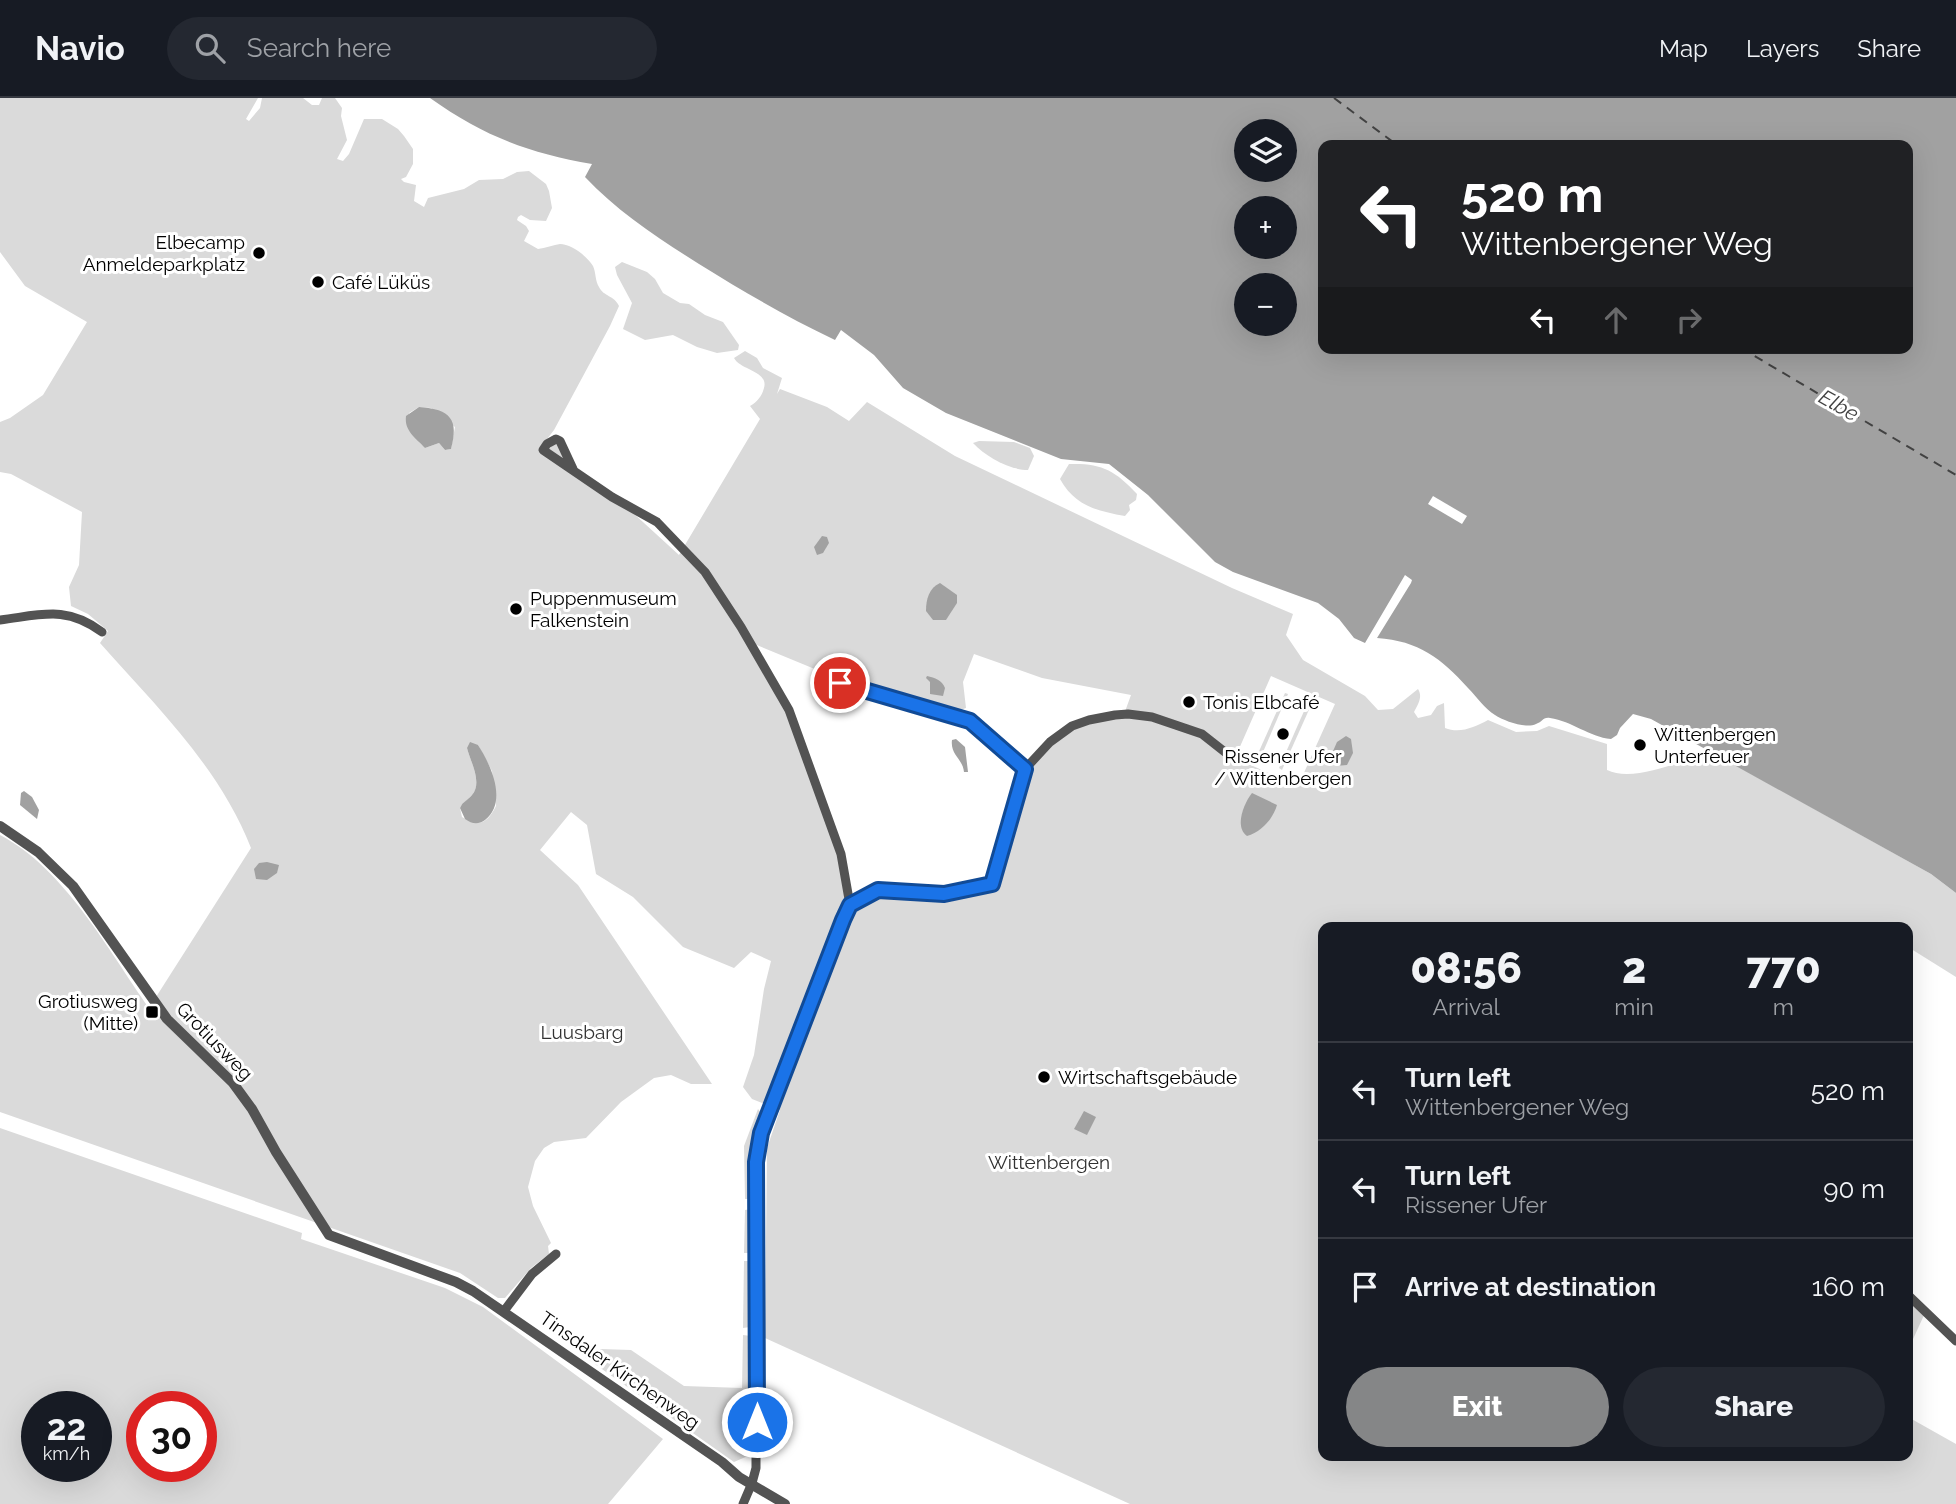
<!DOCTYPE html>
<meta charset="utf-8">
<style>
body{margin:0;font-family:Raleway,sans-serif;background:#242831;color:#f1f3f6;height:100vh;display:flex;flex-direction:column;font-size:26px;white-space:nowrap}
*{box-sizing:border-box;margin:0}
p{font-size:23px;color:#9ea1a6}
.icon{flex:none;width:38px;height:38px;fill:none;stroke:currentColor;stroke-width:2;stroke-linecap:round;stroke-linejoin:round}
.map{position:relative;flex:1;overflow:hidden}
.drawer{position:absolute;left:1318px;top:824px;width:595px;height:539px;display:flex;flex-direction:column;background:#171b24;border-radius:14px;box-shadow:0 7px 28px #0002}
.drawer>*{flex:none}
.top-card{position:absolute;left:1318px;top:42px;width:595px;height:214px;border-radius:14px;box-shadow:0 7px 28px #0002;background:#202124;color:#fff;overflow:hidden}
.fabs{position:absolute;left:1234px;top:21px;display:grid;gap:14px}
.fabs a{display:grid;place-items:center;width:63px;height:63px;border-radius:50%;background:#171b24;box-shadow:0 7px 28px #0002;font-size:35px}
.speed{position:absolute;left:21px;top:1293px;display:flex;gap:14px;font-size:35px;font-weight:700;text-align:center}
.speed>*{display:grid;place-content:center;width:91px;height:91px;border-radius:50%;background:#171b24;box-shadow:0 7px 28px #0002;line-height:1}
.speed small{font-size:18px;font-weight:400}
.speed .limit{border:10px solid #d22;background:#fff;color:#111}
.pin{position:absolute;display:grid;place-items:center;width:60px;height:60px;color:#fff;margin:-30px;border:4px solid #fff;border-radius:50%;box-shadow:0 2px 7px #0007}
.me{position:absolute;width:77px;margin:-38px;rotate:0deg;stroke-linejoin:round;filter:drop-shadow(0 0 5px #0008)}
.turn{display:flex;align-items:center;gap:24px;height:147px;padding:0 28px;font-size:32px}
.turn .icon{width:91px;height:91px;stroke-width:2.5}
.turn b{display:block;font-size:49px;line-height:60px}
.lanes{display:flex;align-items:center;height:66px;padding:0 28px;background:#0003;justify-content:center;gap:35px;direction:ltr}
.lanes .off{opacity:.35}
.eta{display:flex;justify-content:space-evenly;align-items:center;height:119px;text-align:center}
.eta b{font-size:42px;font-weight:800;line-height:49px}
.cta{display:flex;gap:14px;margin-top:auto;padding:14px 28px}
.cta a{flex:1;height:80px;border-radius:42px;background:#858687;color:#fff;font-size:28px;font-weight:800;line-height:80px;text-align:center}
.cta a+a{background:#242831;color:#f1f3f6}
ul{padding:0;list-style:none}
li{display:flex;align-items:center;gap:21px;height:98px;padding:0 28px;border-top:2px solid #363941}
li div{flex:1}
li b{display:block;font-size:26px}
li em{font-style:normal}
header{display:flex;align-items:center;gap:42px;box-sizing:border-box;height:98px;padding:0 35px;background:#171b24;border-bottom:2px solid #363941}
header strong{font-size:33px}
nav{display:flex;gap:38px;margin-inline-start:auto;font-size:24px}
.search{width:490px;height:63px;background:#242831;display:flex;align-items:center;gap:18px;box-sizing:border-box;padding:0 24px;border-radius:38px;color:#9ea1a6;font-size:26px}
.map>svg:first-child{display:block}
</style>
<header>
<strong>Navio</strong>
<div class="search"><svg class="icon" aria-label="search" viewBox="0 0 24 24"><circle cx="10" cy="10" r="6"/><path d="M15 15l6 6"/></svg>Search here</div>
<nav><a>Map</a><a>Layers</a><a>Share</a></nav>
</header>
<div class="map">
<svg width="1956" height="1406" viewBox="0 0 1956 1406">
<rect width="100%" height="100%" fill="#fff"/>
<g fill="#dadada" fill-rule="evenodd">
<path d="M0,0h258l-12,21 3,2 11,-13 2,-10h41l9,7h7l3,-7h13l7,10 -1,8 6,24 -10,19 6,2 6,-7 15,-35h18l16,10 6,7 9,13v15l-7,13 -5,2 3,3 12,3 -2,16 10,6 4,-9 36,-9 15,-9 24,-1 14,-7 12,-1 17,13 3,7 3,17 -6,13 -16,-1 -9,-5 -3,2 -1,3 9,6 3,5 -5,10 14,8c7,-1 16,-4 22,-5 11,0 27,12 33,22 3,6 2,15 6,21 5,10 15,8 20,19l-9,20 -56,104 -10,13 6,5 6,-5 9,16 67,53 47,43 81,-136 -10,-13c7,-4 12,-10 14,-18 5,-17 -24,-18 -30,-30l11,-7 12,7 6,10 19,10 -5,16 3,-5 47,18 22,14 18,-19 88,54 277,132 61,26 -7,21 17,25 62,36 13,14 15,-1 25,-20c5,8 0,15 -4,23l4,6 13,-3 6,-9 7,-3 1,25c15,6 30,-1 43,-8l28,12 21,-1 12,-5 58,18v26c27,13 77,-10 103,-19l221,123 25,19v84l-48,-30v-19l-71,-1 -22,-5 -2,6h-490v528h585v-39l48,27v60h-826l-365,-166 2,-190 13,-38 -28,-11 -9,-12 11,-32 10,-66 7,-28 -20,-9 -17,16 -51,-21 -50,-50 -37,-23 -9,-49 -16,-13 -31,38 38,35 134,199h-21l-20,-9 -17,3 -33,24 -35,36 -32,4 -10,6 -9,13 -7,26 5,19 18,37 -3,3 1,8 -18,14 -26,30h-7l-38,-25 -460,-161v-277c65,34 108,115 149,173l102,-160c-31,-80 -95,-142 -151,-205l8,-12 -20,-17 -17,-8 -2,-19 10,-22 3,-53 -71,-38 -11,-2v-50l10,-4 33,-23 44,-73 -62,-36 -25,-34zM419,309l12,1 24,19 -4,22 -6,1 -6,-7 -14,5 -7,-8 -9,-27zM747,543l92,38 119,32 8,-3 -3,-26 11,-28 68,24 89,17 -8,22 -36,5 -32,17 -27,28 -33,116 -51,13 -66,-4 -31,14 -9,-52 -53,-150zM1271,578l64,28 -37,82 -63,-28zM478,647l14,26 4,35c-9,18 -17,21 -34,11l-2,-9c3,-6 8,-8 12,-13 11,-13 -2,-34 -5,-47z"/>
<polygon points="622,164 647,174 655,181 663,195 680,205 689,206 705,217 723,224 739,247 738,252 717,255 697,249 673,237 645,242 623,231 632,205 617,177 615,169"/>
<path d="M979,343l35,1 16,6 4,8 -6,14c-18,0 -42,-13 -55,-27z"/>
<path d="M1069,366c32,-1 46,6 68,30l-1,6 -7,5 1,5 -5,6c-28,-5 -50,-10 -65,-37z"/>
<polygon points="1285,595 1288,596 1260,661 1256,660"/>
<polygon points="1308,604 1312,605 1282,672 1279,670"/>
<polygon points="758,1011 762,1016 750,1048 751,1101 745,1101 744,1048"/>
<path d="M0,1030l302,105 -1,6 144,49 38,19 180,132 -55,65h-608zM37,1309h59v59h-59zM142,1309h59v59h-59z"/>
<polygon points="751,1111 751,1155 744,1155 745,1112"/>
<polygon points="744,1163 751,1163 750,1229 743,1230"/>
<polygon points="1908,1196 1925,1215 1908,1252"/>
<polygon points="743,1237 751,1238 750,1357 734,1364 582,1257 584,1254 592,1260 600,1251 631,1252 684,1288 742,1290"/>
</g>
<g fill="#a1a1a1" fill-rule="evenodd">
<path d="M430,0h1526v795l-25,-19 -280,-155 -18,-5 -13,14 -3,7 -6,4c-22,-2 -39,-18 -61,-21 -8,-1 -7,4 -14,6 -10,5 -32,-3 -41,-9 -10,-6 -18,-18 -27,-27 -27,-30 -49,-47 -91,-50l34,-55 1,-3 -7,-5 -40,68 -11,-5 -15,-19 -21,-16 -85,-31 -18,-10 -67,-67 -39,-31 -48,-5 -115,-46 -43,-25 -29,-33 -33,-25 -6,10c-48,-23 -91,-48 -136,-76 -41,-26 -81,-52 -114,-87l7,-13c-63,-11 -109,-28 -162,-66zM1246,33h38v39h-38zM1323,47h585v203h-585zM1246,110h38v39h-38zM1246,187h38v39h-38z"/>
<path d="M419,309c32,2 40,13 32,42l-6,1 -6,-7 -14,5c-9,-10 -21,-17 -19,-32z"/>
<polygon points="822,438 827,439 829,445 823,455 817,457 814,449"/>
<path d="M940,485l17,12v8l-11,17h-13l-7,-9c0,-12 3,-23 14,-28z"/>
<path d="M927,578c8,2 15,4 18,12l-2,8 -13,-2v-12l-4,-4z"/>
<path d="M1346,638l5,3 2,14 -6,12c-8,1 -12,1 -17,-7l7,-16z"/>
<path d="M956,641l9,8 3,25h-4c-1,-13 -14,-17 -12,-32z"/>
<path d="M470,644l8,3c13,20 30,57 7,75 -7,5 -13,4 -20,-1l-5,-11c3,-7 7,-7 12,-13 11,-13 -2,-34 -5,-47z"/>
<polygon points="24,693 32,699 39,712 37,721 20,707 21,695"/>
<path d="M1252,695l25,12c-4,14 -16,27 -30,31 -13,-9 -3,-33 5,-43z"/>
<polygon points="267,764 279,767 277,775 267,782 256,781 254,771 259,765"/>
<polygon points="1084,1013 1096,1019 1087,1037 1074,1031"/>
</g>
<polygon fill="#fff" points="1433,398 1467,418 1462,426 1428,406"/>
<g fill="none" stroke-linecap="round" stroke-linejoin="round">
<g stroke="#424242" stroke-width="2" stroke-dasharray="9 7" stroke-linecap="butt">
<polyline points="1334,0 1397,47"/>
<polyline points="1741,250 1956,377"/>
</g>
<g stroke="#535353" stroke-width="9">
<polyline points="573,371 560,343 556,341 547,346 543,352 612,399 657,424 705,474 741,529 789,612 841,756 850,807"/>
<path d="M0,522c41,-5 66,-15 102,12"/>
<polyline points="840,585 969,623 1025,671"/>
<polyline points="1908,1197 1956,1243"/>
<polyline points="504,1213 532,1176 556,1156"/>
<polyline points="743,1406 752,1385 756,1370 756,1064 761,1035 773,1002 850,807 878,792 944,796 992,786 1025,671 1050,644 1072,628 1089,622 1115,617 1128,616 1152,619 1202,636 1235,662"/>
</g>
<polyline stroke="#535353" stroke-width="10" points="0,728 38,754 73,788 167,921 233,985 252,1011 276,1054 329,1137 456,1184 473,1193 722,1364 739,1379 785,1406"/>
</g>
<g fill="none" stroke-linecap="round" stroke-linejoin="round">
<g stroke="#114b97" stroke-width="18">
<polyline id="route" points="757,1324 756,1064 761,1035 843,822 850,807 878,792 944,796 992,786 1025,671 970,623 840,585"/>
</g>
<use href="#route" stroke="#1a73e8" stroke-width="12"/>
</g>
<g fill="#000" stroke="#fff" stroke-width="2.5">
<circle cx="259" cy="155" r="7"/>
<circle cx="318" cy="184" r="7"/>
<circle cx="516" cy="511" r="7"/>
<circle cx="1189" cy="604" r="7"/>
<circle cx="1283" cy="636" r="7"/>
<circle cx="1640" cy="647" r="7"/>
<rect x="145" y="907" width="14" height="14" rx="3.5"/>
<circle cx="1044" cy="979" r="7"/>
</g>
<g text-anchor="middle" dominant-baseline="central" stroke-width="6" stroke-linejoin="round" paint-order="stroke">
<g font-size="19" fill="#000" stroke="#fff" text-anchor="start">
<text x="245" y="144" text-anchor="end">Elbecamp<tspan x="245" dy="22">Anmeldeparkplatz</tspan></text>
<text x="332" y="184">Café Lüküs</text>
<text x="530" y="500">Puppenmuseum<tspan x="530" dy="22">Falkenstein</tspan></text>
<text x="1203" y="604">Tonis Elbcafé</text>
<text x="1654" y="636">Wittenbergen<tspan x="1654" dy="22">Unterfeuer</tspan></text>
<text x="1283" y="658" text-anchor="middle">Rissener Ufer<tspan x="1283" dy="22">/ Wittenbergen</tspan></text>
<text x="138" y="903" text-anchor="end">Grotiusweg<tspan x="138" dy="22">(Mitte)</tspan></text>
<text x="1058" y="979">Wirtschaftsgebäude</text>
</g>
<g font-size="19" fill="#313131" stroke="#fff">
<text x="582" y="934">Luusbarg</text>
<text x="1049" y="1064">Wittenbergen</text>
</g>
<g font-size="19" fill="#000" stroke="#fff">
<text transform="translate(215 943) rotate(46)">Grotiusweg</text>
<text transform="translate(620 1272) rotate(35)">Tinsdaler Kirchenweg</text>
</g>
<g font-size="21" font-style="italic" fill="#424242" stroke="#fff">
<text transform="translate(1839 307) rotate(30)">Elbe</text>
</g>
</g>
</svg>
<div class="fabs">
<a><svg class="icon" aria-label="layers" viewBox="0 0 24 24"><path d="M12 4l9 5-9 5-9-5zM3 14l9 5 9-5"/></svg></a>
<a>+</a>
<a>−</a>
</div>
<div class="speed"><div>22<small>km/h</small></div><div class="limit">30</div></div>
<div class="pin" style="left:840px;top:585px;background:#d93025"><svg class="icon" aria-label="arrive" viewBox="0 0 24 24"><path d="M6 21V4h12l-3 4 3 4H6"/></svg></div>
<svg class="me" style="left:757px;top:1324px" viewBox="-20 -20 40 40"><circle r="17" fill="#1a73e8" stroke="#fff" stroke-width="3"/><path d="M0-11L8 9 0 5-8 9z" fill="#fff"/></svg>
<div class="top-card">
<div class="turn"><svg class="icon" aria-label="left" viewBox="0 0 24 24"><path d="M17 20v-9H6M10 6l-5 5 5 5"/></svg><div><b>520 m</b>Wittenbergener Weg</div></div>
<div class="lanes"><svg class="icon" aria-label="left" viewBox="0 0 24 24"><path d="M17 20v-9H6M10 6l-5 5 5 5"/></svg><svg class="icon off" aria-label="ahead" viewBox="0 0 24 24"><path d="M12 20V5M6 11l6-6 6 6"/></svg><svg class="icon off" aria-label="right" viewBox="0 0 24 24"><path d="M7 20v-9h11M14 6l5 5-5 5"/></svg></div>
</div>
<section class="drawer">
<div class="eta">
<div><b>08:56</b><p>Arrival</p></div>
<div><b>2</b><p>min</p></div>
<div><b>770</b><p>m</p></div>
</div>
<ul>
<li><svg class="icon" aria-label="left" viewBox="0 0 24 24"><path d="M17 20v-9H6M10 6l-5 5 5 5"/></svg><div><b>Turn left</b><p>Wittenbergener Weg</p></div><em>520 m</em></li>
<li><svg class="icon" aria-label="left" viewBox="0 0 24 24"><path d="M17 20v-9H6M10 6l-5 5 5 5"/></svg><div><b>Turn left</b><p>Rissener Ufer</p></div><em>90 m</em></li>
<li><svg class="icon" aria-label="arrive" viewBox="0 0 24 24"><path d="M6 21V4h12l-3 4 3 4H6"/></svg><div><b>Arrive at destination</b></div><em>160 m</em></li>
</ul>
<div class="cta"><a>Exit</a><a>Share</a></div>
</section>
</div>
